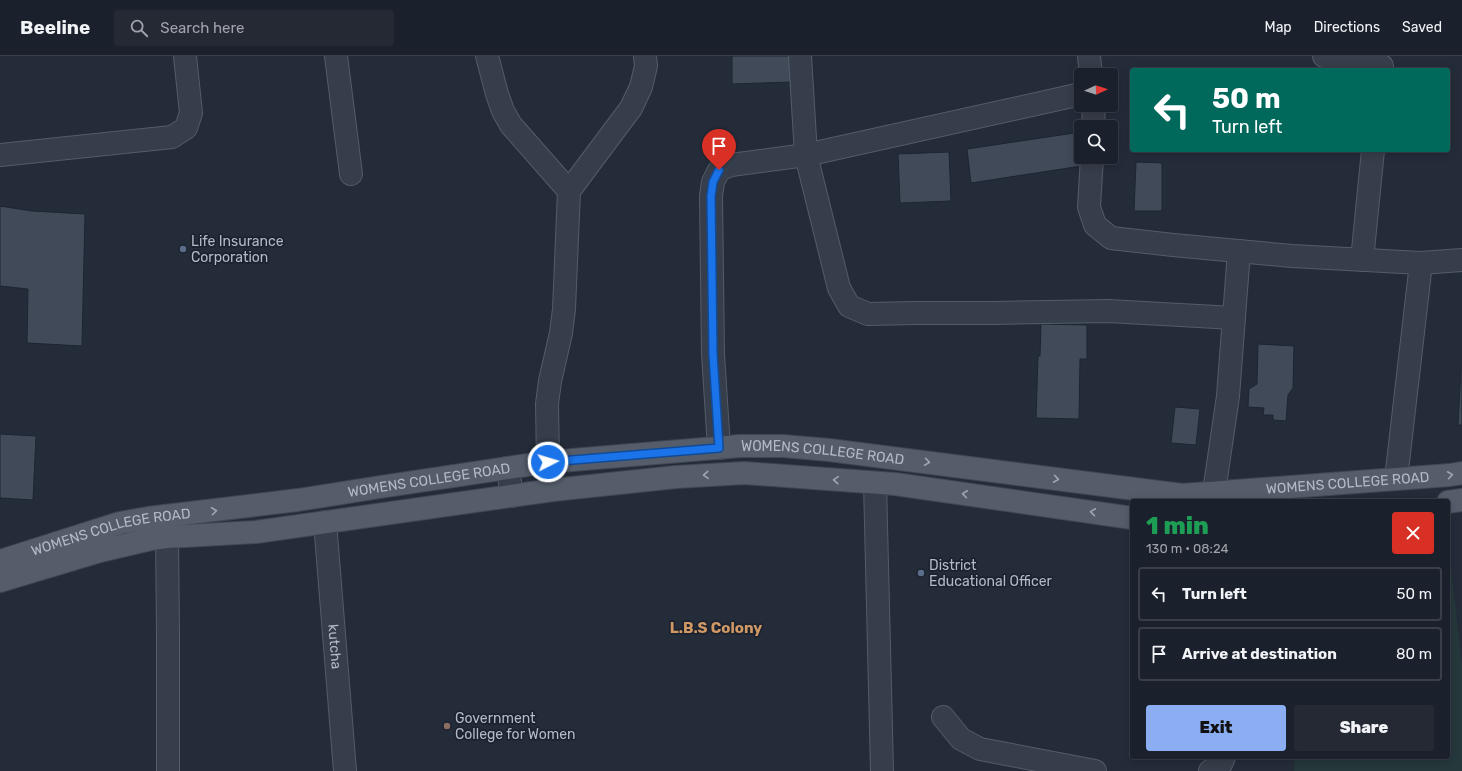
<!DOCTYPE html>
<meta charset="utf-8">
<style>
body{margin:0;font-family:Rubik,sans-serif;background:#242934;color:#f1f3f6;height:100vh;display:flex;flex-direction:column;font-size:15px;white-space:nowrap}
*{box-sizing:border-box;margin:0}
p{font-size:13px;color:#a0a3a9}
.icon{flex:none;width:22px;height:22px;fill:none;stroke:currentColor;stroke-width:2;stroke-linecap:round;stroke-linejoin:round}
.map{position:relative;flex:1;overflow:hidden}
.sheet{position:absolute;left:1130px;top:443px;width:320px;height:260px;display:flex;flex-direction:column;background:#1b212c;border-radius:4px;box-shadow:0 2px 10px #0003,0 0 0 1px #393e48}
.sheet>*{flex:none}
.top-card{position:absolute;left:1130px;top:12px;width:320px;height:84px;border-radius:4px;box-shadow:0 2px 10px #0003,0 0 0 1px #393e48;background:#00695c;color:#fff;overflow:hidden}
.needle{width:26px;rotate:87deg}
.tools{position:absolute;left:1074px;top:12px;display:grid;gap:8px}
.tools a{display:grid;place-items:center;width:44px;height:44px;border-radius:4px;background:#1b212c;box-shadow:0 2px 10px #0003,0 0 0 1px #393e48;font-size:20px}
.pin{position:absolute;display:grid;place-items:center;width:34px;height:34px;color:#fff;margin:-41px -17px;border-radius:50% 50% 50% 0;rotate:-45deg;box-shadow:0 0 4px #0007}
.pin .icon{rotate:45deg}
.me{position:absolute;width:44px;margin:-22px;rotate:85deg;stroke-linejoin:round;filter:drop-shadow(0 0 3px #0008)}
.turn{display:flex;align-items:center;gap:14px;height:84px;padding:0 16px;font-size:18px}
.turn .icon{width:52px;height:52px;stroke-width:2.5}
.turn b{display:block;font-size:28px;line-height:34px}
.round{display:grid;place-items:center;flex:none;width:42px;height:42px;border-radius:4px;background:#242934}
.overview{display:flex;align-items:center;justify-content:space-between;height:68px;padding:0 16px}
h1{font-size:24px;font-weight:800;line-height:30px;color:#1e9e55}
.action{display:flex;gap:8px;margin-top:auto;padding:8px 16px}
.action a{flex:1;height:46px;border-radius:4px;background:#8baef3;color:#111;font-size:16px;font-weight:800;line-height:46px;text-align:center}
.action a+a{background:#242934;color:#f1f3f6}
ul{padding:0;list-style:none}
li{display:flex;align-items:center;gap:12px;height:54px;margin:0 8px 6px;padding:0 8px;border:2px solid #393e48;border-radius:4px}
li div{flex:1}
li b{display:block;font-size:15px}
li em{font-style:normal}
header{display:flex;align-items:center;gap:24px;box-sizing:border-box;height:56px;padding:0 20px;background:#1b212c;border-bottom:1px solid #393e48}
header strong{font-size:19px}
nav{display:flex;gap:22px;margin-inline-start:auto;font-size:14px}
.search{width:280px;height:36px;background:#242934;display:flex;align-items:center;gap:10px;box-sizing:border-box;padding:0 14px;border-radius:4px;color:#a0a3a9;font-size:15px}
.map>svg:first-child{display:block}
</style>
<header>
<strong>Beeline</strong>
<div class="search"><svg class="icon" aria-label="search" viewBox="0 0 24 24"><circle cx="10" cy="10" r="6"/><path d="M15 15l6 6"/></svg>Search here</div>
<nav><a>Map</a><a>Directions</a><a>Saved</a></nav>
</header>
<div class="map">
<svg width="1462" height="715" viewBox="0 0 1462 715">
<rect width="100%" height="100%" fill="#242c3a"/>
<polygon fill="#25383b" points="1448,486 1462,608 1462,715 1294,715 1295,701 1448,701"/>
<g fill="#404a59" stroke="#1e2531">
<polygon points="732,0 791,0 792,26 732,28"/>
<polygon points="1081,76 1081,101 1088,109 971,127 967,93"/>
<polygon points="949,96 951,145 900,147 898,98"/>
<polygon points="1136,106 1162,107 1162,155 1134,155"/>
<polygon points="0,150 32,155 85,158 82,290 27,287 28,233 0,230"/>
<polygon points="1041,268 1087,269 1087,303 1080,303 1079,363 1036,362 1038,300 1040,300"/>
<polygon points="1258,288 1294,290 1293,332 1288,339 1286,365 1273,364 1273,359 1263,359 1264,352 1248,351 1249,333 1257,328"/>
<polygon points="1461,312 1462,312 1462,369 1458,369"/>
<polygon points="1175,351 1200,353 1196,389 1171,387"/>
<polygon points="0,378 36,380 33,444 0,442"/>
</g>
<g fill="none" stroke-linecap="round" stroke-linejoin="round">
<g stroke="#555c68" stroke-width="24">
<g id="minor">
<polyline points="336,0 351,118"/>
<polyline points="487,0 497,38 503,55 511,69 569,135"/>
<polyline points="800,0 806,99 839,232 849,250 868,258 915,257 993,257 1108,255 1234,262"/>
<polyline points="1089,0 1091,19"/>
<polyline points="1324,0 1382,10"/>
<polyline points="1093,71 1094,49"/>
<polyline points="0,99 172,81 186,72 191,57 185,0"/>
<polyline points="1092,101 1089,151 1095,169 1111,182 1173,189 1292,200 1421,207 1462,204"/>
<polyline points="1362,204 1373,94"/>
<polyline points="719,392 713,298 711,140 713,126 719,114 731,109 806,99 1081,38"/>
<polyline points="548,406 547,348 550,325 561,277 564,253 569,135 631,52 641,31 646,10 645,0"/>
<polyline points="508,412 512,440"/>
<polyline points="1396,423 1421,207"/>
<polyline points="875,427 882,715"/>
<polyline points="1214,436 1228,340 1239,195"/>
<path id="s1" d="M325,466l20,249"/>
<polyline points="167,481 168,576 168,715"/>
<polyline points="943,661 961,683 980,693 1095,715"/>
<polyline points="1210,715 1221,708 1224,701"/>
</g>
</g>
<g stroke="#404753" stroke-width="24">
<g id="major">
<polyline points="1448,446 1462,444"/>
<path id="s2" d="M0,505l120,-38 28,-5 150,-18 82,-13 168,-25 192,-16h43l46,4 353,45 268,-20 12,-2"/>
<polyline points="0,525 100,495 151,483 167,481 256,476 553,434 676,421 744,417 895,428 1132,462"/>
</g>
</g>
<use href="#minor" stroke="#373e4b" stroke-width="22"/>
<use href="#major" stroke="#555d6b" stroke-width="22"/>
</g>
<defs><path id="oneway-chevron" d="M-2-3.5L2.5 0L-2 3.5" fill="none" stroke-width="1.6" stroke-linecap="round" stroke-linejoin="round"/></defs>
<g stroke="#a0a7b4">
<use href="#oneway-chevron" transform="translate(927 406) rotate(8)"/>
<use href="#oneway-chevron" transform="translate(706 419) rotate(177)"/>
<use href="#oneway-chevron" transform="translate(1450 419) rotate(-8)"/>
<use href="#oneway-chevron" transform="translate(1056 423) rotate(8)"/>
<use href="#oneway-chevron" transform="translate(836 424) rotate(-176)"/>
<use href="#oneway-chevron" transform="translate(965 438) rotate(-172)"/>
<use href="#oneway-chevron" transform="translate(214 455) rotate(-7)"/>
<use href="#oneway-chevron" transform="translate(1093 456) rotate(-172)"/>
</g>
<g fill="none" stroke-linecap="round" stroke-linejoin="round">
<g stroke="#114b97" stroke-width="10">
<polyline id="route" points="548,406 719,392 713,298 711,140 713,126 719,114"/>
</g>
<use href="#route" stroke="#1a73e8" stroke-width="7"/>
</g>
<g fill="#5c6f8a" stroke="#1c232f" stroke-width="1.5">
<circle cx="183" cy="193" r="4"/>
<circle cx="921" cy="517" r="4"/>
</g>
<circle fill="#8d6e63" stroke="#1c232f" stroke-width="1.5" cx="447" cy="670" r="4"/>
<g text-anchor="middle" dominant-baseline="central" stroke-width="3.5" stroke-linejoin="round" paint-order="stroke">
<g font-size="14" fill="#b3b9c6" stroke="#1c232f" text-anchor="start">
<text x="191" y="185">Life Insurance<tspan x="191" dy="16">Corporation</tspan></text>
<text x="929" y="509">District<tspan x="929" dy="16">Educational Officer</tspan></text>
<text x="455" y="662">Government<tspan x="455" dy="16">College for Women</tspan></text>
</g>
<g font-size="14" fill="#b3b9c6" stroke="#1c232f">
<text stroke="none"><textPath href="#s2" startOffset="834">WOMENS COLLEGE ROAD</textPath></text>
<text stroke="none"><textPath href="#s2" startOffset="438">WOMENS COLLEGE ROAD</textPath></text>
<text stroke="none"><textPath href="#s2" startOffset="1362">WOMENS COLLEGE ROAD</textPath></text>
<text stroke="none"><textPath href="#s2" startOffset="115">WOMENS COLLEGE ROAD</textPath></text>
<text stroke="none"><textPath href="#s1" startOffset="125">kutcha</textPath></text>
</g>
<g font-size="15" font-weight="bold" fill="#cf9865" stroke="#1c232f">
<text x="716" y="572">L.B.S Colony</text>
</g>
</g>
</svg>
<div class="tools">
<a><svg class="needle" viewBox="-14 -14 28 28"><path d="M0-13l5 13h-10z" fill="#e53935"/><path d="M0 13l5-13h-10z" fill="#a0a3a9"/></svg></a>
<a><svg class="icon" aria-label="search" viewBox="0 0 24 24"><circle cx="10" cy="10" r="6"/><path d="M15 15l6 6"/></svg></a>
</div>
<div class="pin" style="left:719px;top:114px;background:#d93025"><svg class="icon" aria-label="arrive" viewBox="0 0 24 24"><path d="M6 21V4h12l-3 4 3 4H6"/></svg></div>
<svg class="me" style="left:548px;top:406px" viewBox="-20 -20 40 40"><circle r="17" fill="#1a73e8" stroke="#fff" stroke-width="3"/><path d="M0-11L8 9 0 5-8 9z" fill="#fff"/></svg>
<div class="top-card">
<div class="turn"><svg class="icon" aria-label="left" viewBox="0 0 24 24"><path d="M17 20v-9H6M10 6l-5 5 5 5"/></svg><div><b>50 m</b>Turn left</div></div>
</div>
<section class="sheet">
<div class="overview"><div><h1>1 min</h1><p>130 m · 08:24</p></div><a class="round" style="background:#d93025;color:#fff"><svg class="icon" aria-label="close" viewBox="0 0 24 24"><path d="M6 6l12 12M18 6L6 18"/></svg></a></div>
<ul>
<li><svg class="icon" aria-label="left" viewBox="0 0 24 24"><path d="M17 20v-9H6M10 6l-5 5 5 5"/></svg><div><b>Turn left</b></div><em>50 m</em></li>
<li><svg class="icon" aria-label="arrive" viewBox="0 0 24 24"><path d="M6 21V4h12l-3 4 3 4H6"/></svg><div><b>Arrive at destination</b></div><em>80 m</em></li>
</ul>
<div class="action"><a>Exit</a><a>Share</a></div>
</section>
</div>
